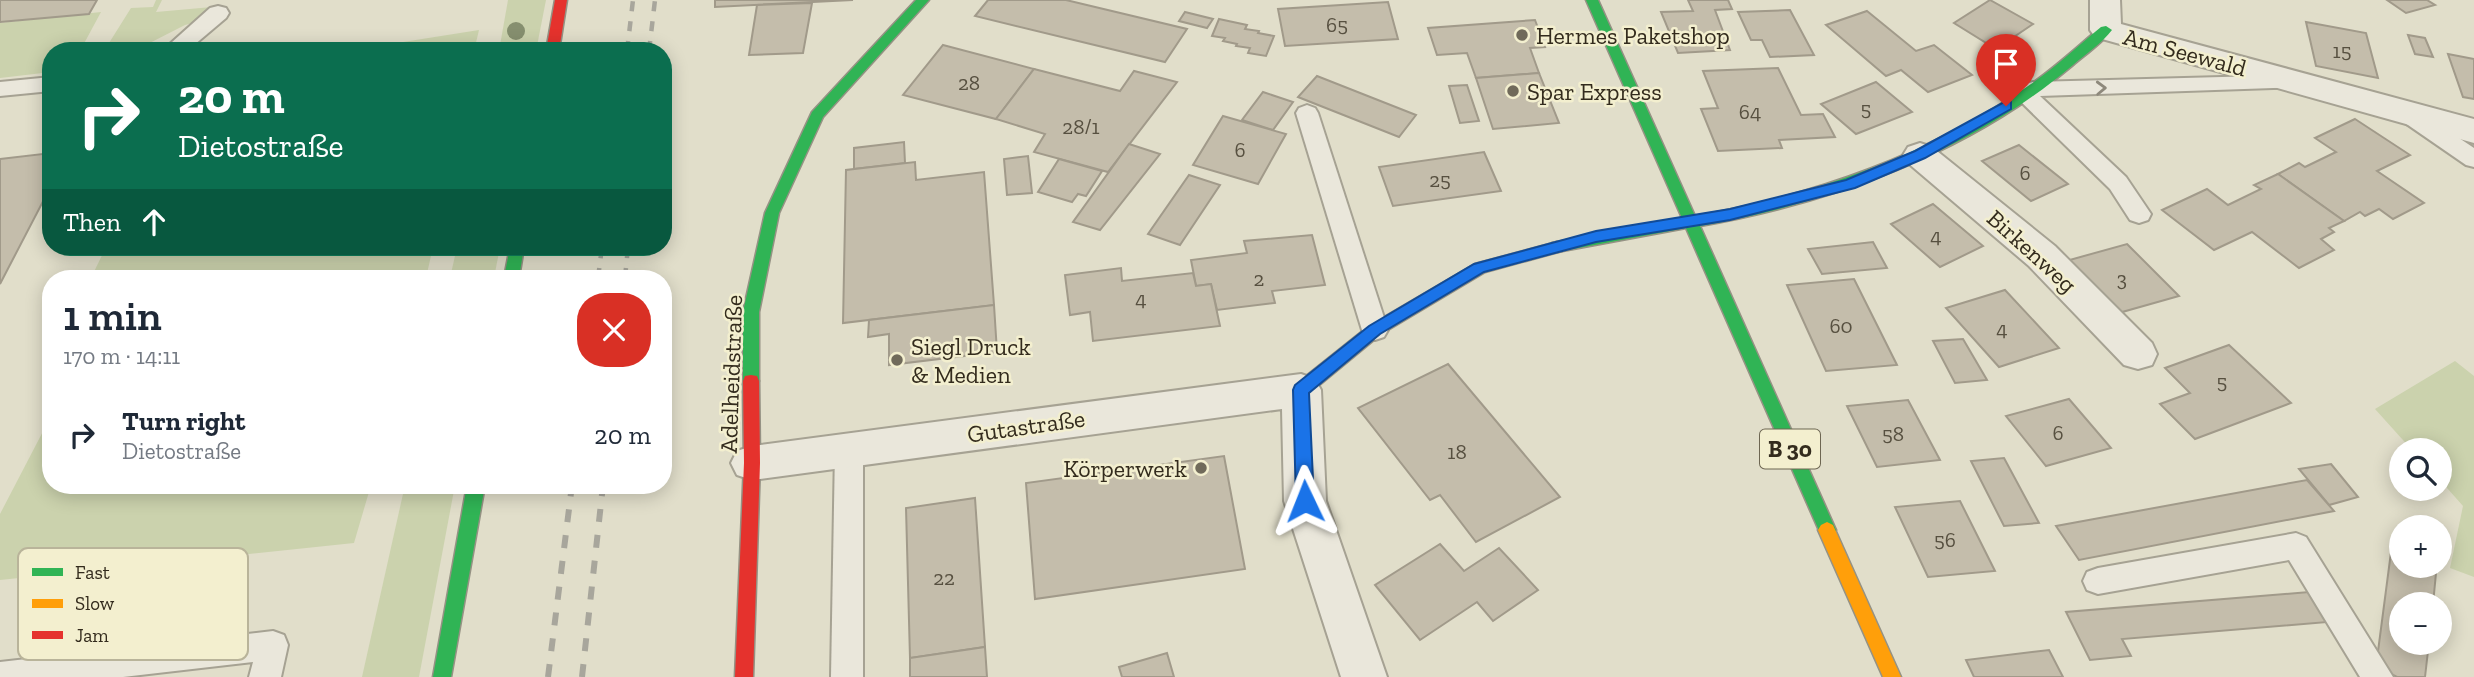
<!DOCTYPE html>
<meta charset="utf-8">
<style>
body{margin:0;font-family:"Zilla Slab",serif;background:#f2f2f3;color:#1f2937;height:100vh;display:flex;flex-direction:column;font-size:26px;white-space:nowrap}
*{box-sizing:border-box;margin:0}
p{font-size:23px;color:#747a83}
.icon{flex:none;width:38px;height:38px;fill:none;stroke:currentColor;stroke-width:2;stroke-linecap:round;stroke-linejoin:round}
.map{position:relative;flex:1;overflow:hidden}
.side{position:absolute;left:42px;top:270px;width:630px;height:224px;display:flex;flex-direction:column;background:#fff;border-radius:28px;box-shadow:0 4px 18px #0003}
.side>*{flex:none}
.banner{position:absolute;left:42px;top:42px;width:630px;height:214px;border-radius:28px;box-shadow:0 4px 18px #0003;background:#0b6e4f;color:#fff;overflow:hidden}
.controls{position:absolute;left:2389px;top:438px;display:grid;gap:14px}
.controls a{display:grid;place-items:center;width:63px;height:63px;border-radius:50%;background:#fff;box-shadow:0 4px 18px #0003;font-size:35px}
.pin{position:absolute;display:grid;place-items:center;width:60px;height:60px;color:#fff;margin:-72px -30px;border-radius:50% 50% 50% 0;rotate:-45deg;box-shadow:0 0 7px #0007}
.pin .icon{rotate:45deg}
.me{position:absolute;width:77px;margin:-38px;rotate:358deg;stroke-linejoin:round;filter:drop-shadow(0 0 5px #0008)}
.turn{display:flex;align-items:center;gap:24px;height:147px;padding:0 21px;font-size:32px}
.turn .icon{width:91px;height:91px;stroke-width:2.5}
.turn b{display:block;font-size:49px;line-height:60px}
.then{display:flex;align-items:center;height:66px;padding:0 21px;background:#0003;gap:14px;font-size:26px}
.round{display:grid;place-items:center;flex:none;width:74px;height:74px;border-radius:28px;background:#f2f2f3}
.headline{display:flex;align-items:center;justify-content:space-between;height:119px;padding:0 21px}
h1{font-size:42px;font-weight:600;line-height:52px}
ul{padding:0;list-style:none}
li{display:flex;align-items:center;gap:21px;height:91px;padding:0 21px}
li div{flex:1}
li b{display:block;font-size:26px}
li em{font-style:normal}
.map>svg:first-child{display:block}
</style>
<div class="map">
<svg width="2474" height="677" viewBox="0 0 2474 677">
<rect width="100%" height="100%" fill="#e1deca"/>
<g fill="#cbd2ad">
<polygon points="156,0 162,0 156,12 212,7 205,20 185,25 134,51 104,51 131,8 153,7"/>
<polygon points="508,0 546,0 536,51 499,51"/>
<polygon points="101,12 80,51 51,51 51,72 0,78 0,23"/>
<polygon points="479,30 474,51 346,51"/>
<polygon points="106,247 433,247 426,278 91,278"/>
<polygon points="457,247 500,247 494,278 450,278"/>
<polygon points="2455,361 2474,376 2474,577 2450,568 2463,506 2440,480 2440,450 2412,450 2375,409"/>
<polygon points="51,416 51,485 371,485 354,543 0,580 0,514"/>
<polygon points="405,485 455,485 419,677 362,677"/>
</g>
<g fill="#c4bdab" stroke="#a19a8a" stroke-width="2">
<polygon points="0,0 97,0 89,14 0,22"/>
<polygon points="715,0 853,0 715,7"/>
<polygon points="988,0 1066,0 1187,29 1165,62 975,16"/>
<polygon points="1688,0 1728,0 1732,9 1715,10 1730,50 1678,53 1661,12 1693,11"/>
<polygon points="1990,0 2033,24 1996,49 1954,23"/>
<polygon points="2387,0 2427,0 2435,5 2406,13"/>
<polygon points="1388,2 1398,39 1285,46 1278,9"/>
<polygon points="812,3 803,53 749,55 757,5"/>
<polygon points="1790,10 1814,55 1770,57 1762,40 1751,40 1738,12"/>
<polygon points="1867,11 1916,51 1934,45 1972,75 1928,92 1901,70 1886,76 1826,25"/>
<polygon points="1185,12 1213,19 1207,28 1179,21"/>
<polygon points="1219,19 1247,25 1245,29 1259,31 1258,33 1274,36 1266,56 1248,53 1250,48 1236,46 1237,44 1223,41 1225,38 1212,36"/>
<polygon points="1535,20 1545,47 1530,48 1539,73 1476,78 1467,53 1437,55 1428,28"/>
<polygon points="2306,22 2366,33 2378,78 2316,66"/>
<polygon points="2408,35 2425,38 2433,57 2415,54"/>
<polygon points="943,45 1034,69 996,119 903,95"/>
<polygon points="2448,54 2474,59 2474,99 2463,97"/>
<polygon points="1778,68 1801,115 1823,114 1835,137 1779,140 1782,148 1718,151 1701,109 1718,108 1703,71"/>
<polygon points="1034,69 1120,91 1134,71 1177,82 1108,172 1034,152 1045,134 996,119"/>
<polygon points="1539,73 1559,123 1493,129 1476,78"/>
<polygon points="1317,76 1416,115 1399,137 1298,97"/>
<polygon points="1876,82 1912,112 1856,134 1821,104"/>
<polygon points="1467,85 1479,121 1460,123 1449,86"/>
<polygon points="1263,92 1293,102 1273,130 1242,120"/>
<polygon points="1223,116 1286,134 1258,184 1193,165"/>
<polygon points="2355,119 2410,155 2377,171 2424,203 2393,219 2379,209 2365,216 2360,212 2344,221 2278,174 2299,163 2305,167 2336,152 2315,138"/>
<polygon points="904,142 905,163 854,169 854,148"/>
<polygon points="1129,144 1160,154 1100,230 1073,222"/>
<polygon points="2019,145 2068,184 2031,201 1982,161"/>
<polygon points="1484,152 1501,191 1393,206 1379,167"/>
<polygon points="51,153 51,186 0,284 0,159"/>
<polygon points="1028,156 1032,193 1007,195 1004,159"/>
<polygon points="1059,159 1102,171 1086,196 1078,194 1072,202 1038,192"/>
<polygon points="915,162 916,180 984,172 994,305 843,323 846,170"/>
<polygon points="2278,174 2344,221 2329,228 2334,232 2321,239 2334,250 2299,268 2252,232 2214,250 2162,210 2207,189 2228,205 2261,189 2254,185"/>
<polygon points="1189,175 1220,185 1180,245 1148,234"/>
<polygon points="1933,204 1983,246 1940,267 1891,224"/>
<polygon points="1312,235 1325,285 1272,291 1275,303 1217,310 1211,284 1196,286 1191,260 1247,253 1244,241"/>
<polygon points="1873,242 1887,268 1822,274 1808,249"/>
<polygon points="2127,244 2179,296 2115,314 2066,261"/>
<polygon points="1121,268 1122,281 1193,273 1196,286 1211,284 1220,326 1093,341 1090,312 1070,315 1065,275"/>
<polygon points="1854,279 1897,365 1826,371 1787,285"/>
<polygon points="2005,290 2059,348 1999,367 1946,308"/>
<polygon points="994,305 997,352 889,365 889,334 868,337 869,320"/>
<polygon points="1963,339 1987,380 1955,383 1933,341"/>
<polygon points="2229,345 2291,403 2195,439 2160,404 2190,393 2165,368"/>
<polygon points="1448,364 1560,497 1476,542 1440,495 1430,500 1358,408"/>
<polygon points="2069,399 2111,448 2046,466 2006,416"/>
<polygon points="1908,400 1940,460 1877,467 1847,406"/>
<polygon points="1224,456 1245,569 1035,599 1026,483"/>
<polygon points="2004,458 2039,523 2004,526 1971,461"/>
<polygon points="2331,464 2358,497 2329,505 2299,469"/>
<polygon points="2307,480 2334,511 2079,560 2056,526"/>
<polygon points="975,498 985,647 910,658 906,508"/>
<polygon points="1960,501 1995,571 1928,577 1895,507"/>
<polygon points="1440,544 1464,571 1499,548 1538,590 1493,621 1477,602 1420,640 1375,585"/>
<polygon points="2391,552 2401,557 2401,565 2419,565 2436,573 2433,604 2401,604 2401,642 2429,642 2425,677 2397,677 2383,670 2377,659"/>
<polygon points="2309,592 2328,622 2122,639 2131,656 2090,660 2066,612"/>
<polygon points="985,647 987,677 910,677 910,658"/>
<polygon points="2049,650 2063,677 1974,677 1966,660"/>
<polygon points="1167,653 1174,677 1122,677 1119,667"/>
</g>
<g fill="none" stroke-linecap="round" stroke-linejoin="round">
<g stroke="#a6a293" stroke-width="4">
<g id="lane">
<polygon points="218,6 226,8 229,13 226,18 187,51 162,51 210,8"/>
<polygon points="2293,75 2301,77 2304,82 2301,87 2040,96 2126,177 2151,214 2148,220 2139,223 2130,220 2110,189 2014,95 2025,84 2033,82"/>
<polygon points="51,77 51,91 0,96 0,82"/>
<polygon points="2403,103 2411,106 2474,148 2474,167 2466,165 2395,116 2392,111 2395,106"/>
<polygon points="1307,105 1315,108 1318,113 1388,330 1384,337 1375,340 1366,337 1362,330 1296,113 1299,108"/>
<polygon points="849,438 859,442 863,450 863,677 831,677 835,450 839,442"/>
<polygon points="2296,533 2306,537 2393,677 2360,677 2289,560 2098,594 2087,590 2083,581 2087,572 2098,568"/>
<polygon points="273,631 284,635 288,645 281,677 249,677 253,662 123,677 0,677 0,662"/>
</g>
</g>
<g stroke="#a6a293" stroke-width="4">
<g id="street">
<polygon points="2090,0 2120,0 2121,24 2474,119 2474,143 2095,37 2090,30"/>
<polygon points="1920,143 1932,147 2055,246 2152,343 2157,354 2152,365 2138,369 2124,365 2029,266 1908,163 1903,155 1908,147"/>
<polygon points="1301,374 1315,379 1321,390 1326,501 1387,677 1341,677 1284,501 1282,409 752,480 737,475 731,463 737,451 752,446"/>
</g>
</g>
<g stroke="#959284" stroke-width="3">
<g id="fast">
<polygon points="916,0 929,0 823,117 779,213 759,312 759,381 757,386 745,386 743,381 743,312 765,213 812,112"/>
<path d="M1586,0h12l97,216c118,-20 237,-62 336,-132 25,-17 47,-38 70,-57l5,-1 6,4c-10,13 -26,24 -39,35 -103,88 -242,138 -373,161l136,304 -3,5 -6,3 -6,-3 -135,-307 -129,24 -7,-5 2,-4 130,-25z"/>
<polygon points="510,247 524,247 519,278 504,278"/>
<polygon points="467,485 485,485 451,677 433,677"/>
</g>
</g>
<g stroke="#959284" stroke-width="3">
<g id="slow">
<polygon points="1557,242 1564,247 1562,251 1485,272 1381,334 1307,395 1295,395 1293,390 1295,385 1369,326 1475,264"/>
<polygon points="1827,522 1833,525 1901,677 1883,677 1818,530 1821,525"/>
</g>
</g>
<g stroke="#959284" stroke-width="3">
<g id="jam">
<polygon points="555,0 567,0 559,51 546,51"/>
<polygon points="751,375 757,376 759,381 760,463 753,677 735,677 744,463 743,381 745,376"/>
</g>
</g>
<use href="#lane" fill="#eae7db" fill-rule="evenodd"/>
<use href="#street" fill="#eae7db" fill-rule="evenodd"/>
<use href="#fast" fill="#30b455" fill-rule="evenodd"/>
<use href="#slow" fill="#ff9f0a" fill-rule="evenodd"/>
<use href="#jam" fill="#e5322d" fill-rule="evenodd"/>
<g stroke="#a8a69c" stroke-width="4.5" stroke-dasharray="10 10" stroke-linecap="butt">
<polyline points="627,51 633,0"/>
<polyline points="649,51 655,0"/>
<polyline points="598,278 602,247"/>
<polyline points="625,278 628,247"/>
</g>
<g stroke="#a8a69c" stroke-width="6" stroke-dasharray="13 13" stroke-linecap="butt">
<polyline points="548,677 572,485"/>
<polyline points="582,677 603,485"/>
</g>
</g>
<circle fill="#868f6f" cx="516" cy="31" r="9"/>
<defs><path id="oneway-chevron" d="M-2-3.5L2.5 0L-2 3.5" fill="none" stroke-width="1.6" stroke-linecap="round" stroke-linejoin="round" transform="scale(1.75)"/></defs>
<use stroke="#8e897c" href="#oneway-chevron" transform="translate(2101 88) rotate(-2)"/>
<polygon fill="#1a73e8" stroke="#114b97" stroke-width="2" points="2006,101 2011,102 2011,109 1925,158 1855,188 1730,220 1596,242 1484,272 1380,334 1309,393 1314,501 1311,506 1305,508 1299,506 1296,501 1293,390 1295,385 1369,326 1474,264 1596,231 1730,209 1846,180 1915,151"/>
<g fill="#706a5a" stroke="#f3efcf" stroke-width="2.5">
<circle cx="1522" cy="35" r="7"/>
<circle cx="1513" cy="91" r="7"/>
<circle cx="897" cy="360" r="7"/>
<circle cx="1201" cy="468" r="7"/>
</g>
<g text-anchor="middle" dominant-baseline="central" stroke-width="5" stroke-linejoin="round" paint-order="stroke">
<g font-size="21" fill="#575040">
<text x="1337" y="24">65</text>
<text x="2342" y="50">15</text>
<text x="969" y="82">28</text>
<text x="1866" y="108">5</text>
<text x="1750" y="111">64</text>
<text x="1081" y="126">28/1</text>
<text x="1240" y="149">6</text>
<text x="2025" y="172">6</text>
<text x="1440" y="179">25</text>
<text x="1936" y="235">4</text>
<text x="1259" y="278">2</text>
<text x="2122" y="278">3</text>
<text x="1141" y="298">4</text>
<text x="1841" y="325">60</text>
<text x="2002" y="328">4</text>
<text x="2222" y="381">5</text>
<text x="2058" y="432">6</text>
<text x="1893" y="433">58</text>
<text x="1457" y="451">18</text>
<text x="1945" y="539">56</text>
<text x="944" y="577">22</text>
</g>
<rect fill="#f3efcf" stroke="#6d6652" stroke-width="2" x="1760" y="429.5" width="60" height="39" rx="5"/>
<g font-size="23" font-weight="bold" fill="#332b1d">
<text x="1790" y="449">B 30</text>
</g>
<g font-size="24" fill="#332b1d" stroke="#f3efcf" text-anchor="start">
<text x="1536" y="35">Hermes Paketshop</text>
<text x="1527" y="91">Spar Express</text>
<text x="911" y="346">Siegl Druck<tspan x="911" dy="28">&amp; Medien</tspan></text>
<text x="1187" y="468" text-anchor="end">Körperwerk</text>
</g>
<g font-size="24" fill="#332b1d" stroke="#f3efcf">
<text transform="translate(2185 52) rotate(15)">Am Seewald</text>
<text transform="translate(2032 251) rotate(42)">Birkenweg</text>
<text transform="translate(731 374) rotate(-88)">Adelheidstraße</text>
<text transform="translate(1026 426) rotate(-8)">Gutastraße</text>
</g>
</g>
<rect x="18" y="548" width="230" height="112" rx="10" fill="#f3efcf" stroke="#b9b49a" stroke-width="2"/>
<rect x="32" y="568" width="31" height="8" fill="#30b455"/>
<rect x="32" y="599" width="31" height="9" fill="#ff9f0a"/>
<rect x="32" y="631" width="31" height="8" fill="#e5322d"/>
<g font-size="19" fill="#332b1d">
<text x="75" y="579">Fast</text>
<text x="75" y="610">Slow</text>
<text x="75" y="642">Jam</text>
</g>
</svg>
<div class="controls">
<a><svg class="icon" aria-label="search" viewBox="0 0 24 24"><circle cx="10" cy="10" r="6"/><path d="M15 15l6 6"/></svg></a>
<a>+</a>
<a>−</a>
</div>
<div class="pin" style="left:2006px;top:106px;background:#d93025"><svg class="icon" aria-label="arrive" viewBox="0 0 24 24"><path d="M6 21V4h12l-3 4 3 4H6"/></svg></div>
<svg class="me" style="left:1305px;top:501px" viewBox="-20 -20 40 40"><path d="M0-17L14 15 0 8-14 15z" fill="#1a73e8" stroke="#fff" stroke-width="4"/></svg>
<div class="banner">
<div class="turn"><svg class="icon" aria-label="right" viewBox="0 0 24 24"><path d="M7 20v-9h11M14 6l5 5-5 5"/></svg><div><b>20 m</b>Dietostraße</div></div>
<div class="then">Then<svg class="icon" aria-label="ahead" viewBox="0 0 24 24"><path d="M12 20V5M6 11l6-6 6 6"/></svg></div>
</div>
<section class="side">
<div class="headline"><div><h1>1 min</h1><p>170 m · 14:11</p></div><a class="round" style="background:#d93025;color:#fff"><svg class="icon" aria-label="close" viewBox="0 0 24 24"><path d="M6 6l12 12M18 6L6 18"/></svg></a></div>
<ul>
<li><svg class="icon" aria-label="right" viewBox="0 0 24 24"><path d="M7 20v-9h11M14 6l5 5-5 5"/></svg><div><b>Turn right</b><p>Dietostraße</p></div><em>20 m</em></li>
</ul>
</section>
</div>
